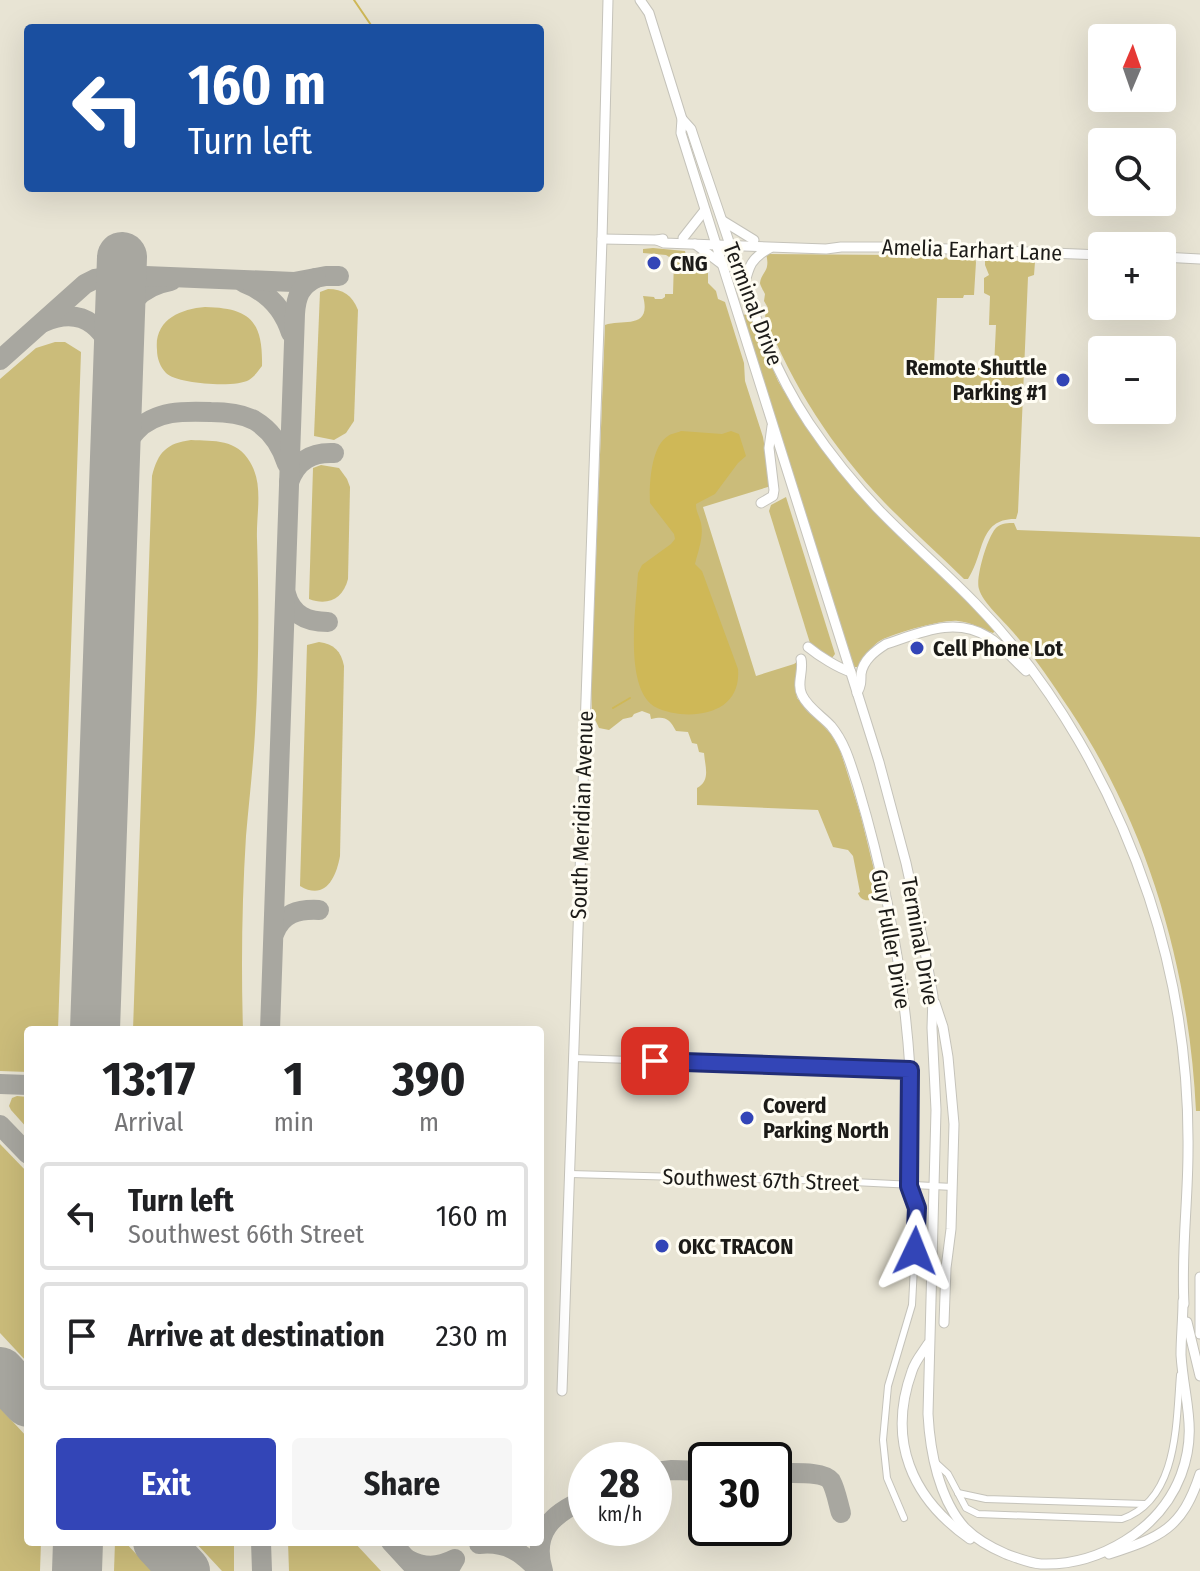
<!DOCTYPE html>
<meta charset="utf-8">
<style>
body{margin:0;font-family:"Fira Sans Condensed",sans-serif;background:#f6f6f6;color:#202124;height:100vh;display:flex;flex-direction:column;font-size:30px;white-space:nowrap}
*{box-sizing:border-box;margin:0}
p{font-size:26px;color:#757577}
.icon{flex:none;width:44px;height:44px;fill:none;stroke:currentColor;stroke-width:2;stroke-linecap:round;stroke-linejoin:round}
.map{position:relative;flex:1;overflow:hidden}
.details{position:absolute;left:24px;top:1026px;width:520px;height:520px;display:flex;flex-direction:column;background:#fff;border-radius:8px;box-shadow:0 8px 32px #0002}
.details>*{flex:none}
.top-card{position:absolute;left:24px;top:24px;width:520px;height:168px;border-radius:8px;box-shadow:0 8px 32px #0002;background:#1a4fa0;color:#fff;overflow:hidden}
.needle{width:52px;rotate:2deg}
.fabs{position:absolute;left:1088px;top:24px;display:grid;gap:16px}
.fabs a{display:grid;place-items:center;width:88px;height:88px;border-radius:8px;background:#fff;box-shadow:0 8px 32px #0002;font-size:40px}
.speed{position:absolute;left:568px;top:1442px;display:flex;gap:16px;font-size:40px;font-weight:700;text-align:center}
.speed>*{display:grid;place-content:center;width:104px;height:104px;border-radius:50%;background:#fff;box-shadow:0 8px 32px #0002;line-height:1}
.speed small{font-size:20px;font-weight:400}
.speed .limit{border:4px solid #111;border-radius:12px;background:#fff;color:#111}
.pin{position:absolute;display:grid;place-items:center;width:68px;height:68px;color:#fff;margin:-34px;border-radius:16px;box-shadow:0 4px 12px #0006}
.me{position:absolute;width:88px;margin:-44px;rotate:2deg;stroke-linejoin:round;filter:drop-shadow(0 0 6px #0008)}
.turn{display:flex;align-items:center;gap:28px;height:168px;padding:0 32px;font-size:36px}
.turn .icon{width:104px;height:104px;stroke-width:2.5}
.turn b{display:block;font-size:56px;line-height:68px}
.eta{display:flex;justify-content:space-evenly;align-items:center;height:136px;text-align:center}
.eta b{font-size:48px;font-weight:700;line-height:56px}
.primary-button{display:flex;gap:16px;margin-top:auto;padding:16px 32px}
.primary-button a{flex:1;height:92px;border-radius:8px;background:#3345b7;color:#fff;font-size:32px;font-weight:700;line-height:92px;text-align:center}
.primary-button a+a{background:#f6f6f6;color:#202124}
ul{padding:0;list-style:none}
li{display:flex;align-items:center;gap:24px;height:108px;margin:0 16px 12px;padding:0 16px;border:4px solid #e0e0e0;border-radius:8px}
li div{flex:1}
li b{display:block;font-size:30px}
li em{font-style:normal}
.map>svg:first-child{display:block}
</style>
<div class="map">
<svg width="1200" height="1571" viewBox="0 0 1200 1571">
<rect width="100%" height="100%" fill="#f2f0e6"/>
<path fill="#e8e4d4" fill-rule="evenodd" d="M0,0h1200v1571h-1200zM28,28h512v160h-512zM1102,38h60v60h-60zM1102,142h60v60h-60zM1102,246h60v60h-60zM1102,350h60v60h-60zM28,1030h512v512h-512zM586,1460h68v68h-68zM706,1460h68v68h-68z"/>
<g fill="#cbbc7a">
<path d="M653,248l32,3c2,13 12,16 23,22v10l8,8 2,8 7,3 19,61 1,18 18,56 8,49 -68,21 53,169 38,-12 4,-3 -2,28 1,9 34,36 9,16 20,63 19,77 -1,4c-5,8 -17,9 -20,-1l2,-1 -7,-36 -5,-6 -15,-3 -15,-37 -121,-5v-17c14,-8 8,-21 7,-35l-5,-1 -2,-8 -5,-1 -4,-11 -12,-1c-7,-13 -11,-15 -25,-12l-1,-5 -8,-3 -8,3 -2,3 -9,2 -14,11 -10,-2 -7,-15 -1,-25 14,-363c18,-6 47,5 38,-29l11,1 1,2h7l3,-2v-3h8l1,-34 -8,-5 -23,-2v-4z"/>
<path d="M766,254l124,1 85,4 1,3 -2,33h-10l-1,3h-26l-3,66 30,1 1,3h27l2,-1 2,-42h-7l1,-29 -6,-3v-15l5,-3 -4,-10v-4l4,-2 46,3 -1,13 -6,2 -10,235 -2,7c-38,-1 -31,35 -48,60h-4c-26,-26 -54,-50 -80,-77 -51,-54 -92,-116 -119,-186l3,-8 -4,-7 1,-7c-1,-2 -5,-9 -5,-11 1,-11 11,-11 6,-29z"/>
<path d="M328,289c15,0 24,6 30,21l-4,111 -8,12 -12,7 -20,-4 6,-144z"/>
<path d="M205,307c45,1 58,14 57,59 -4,5 -7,10 -13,14 -13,8 -72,4 -83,-7 -6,-6 -9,-15 -9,-23 -3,-30 23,-41 48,-43z"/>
<path d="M747,314l5,6 26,61 21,35 40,56 45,50 82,78 29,31 -2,2c-11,-4 -22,-11 -35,-12 -15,-2 -68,13 -80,21 -8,6 -14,16 -19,25h-6l-110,-352z"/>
<polygon points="55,342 65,342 81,352 58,1030 28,1030 28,1072 0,1071 0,379 36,348"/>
<path d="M191,440c23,1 46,-1 59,22 14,23 6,51 7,77 2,64 2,130 -2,194 -2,34 -6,69 -9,103 -4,64 -5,129 -3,194h-110l19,-554c6,-24 15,-33 39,-36z"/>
<path d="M321,465l18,3 8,11 3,8 -2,92c-5,20 -20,27 -39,20l4,-131z"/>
<polygon points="786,497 835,654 832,658 814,649 810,643 769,511 771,505"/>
<path d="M1014,523l3,7 183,7v574h-4c-7,-142 -47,-282 -126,-401 -18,-27 -36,-54 -57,-78 -10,-12 -30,-29 -34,-43 -4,-10 9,-55 18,-62 5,-4 11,-4 17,-4z"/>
<path d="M319,642c15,2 22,9 25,24l-4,190c-4,22 -15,45 -40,30l7,-241z"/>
<polygon points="17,1096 28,1097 28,1129 11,1110 9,1106 12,1098"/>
<polygon points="0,1144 28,1173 28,1363 0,1333"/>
<polygon points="0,1408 28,1438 28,1542 41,1542 40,1571 0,1571"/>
<polygon points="115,1542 125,1542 152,1571 114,1571"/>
<polygon points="195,1542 234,1542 234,1571 222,1571"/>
<polygon points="288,1542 354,1542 381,1571 289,1571"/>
</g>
<path fill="#cfb857" d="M681,431l41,3 9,-3 8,3 7,22 -8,7 -23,31 -19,10c0,8 3,11 5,19 3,14 -3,28 -6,41l7,7 36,98c3,36 -27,48 -58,45 -12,-2 -25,-4 -33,-14 -21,-27 -11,-94 -9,-127l4,-8 29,-21 4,-5 -1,-5 -24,-31c-1,-18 1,-57 18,-67 4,-3 9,-3 13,-5z"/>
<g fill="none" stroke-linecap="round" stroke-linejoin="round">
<g stroke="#cfb857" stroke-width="2">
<polyline points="354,0 373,28"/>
<polyline points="613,708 630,698"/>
</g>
<g stroke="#a8a7a0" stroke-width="20">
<path d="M244,283c24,9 39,25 47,50"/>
<path d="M44,322c42,-18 64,9 74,47"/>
<path d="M119,338c6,-32 19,-51 52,-57"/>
<polyline points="0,360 85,284 95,279 121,275 294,282 326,276 339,276"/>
<path d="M289,482c8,-22 23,-30 45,-29"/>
<path d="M113,501c3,-25 4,-50 23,-70 20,-21 48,-20 75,-19 15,0 29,1 43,8 17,10 27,25 33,44"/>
<path d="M286,594c6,22 22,28 42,28"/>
<path d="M274,934c8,-21 24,-25 45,-24"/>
<polyline points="95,1025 96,1030"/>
<path d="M270,1030l25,-716c1,-17 5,-28 21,-36"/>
<polyline points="0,1084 28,1085"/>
<polyline points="0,1125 28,1154"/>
<polyline points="654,1472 672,1470 706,1471"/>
<path d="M774,1473c13,1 49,-3 57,8 5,9 7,22 10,32"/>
<polyline points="261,1542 262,1571"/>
<polyline points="391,1542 415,1568"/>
<path d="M479,1544c27,-3 43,8 60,27"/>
<path d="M407,1559c17,9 30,9 48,0l-7,12"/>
<path d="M543,1571c-12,-39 10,-58 43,-72"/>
</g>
<g stroke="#a8a7a0" stroke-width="50">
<polyline points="95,1030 122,257"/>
<polyline points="0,1372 28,1402"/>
<polyline points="158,1542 185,1571"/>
<polyline points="77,1571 78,1542"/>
</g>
<g stroke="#c5c3ba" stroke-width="8">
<g id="street">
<polyline points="574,1058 910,1070"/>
<polyline points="570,1174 834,1181 953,1187"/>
<path d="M936,1463l12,11 18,34 12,6 144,5c56,-19 54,-95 58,-144"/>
<polyline points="958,1493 986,1499 1145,1504"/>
<polyline points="904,1518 887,1478 883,1440 888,1386 912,1305 917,1208 909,1186"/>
</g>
</g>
<g stroke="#c5c3ba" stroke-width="11">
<g id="secondary">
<path d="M640,0l9,13 33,106 -1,14 198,629 27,101 18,83 9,50 -1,32 4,82 -8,304c2,38 11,85 37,114 11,11 27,20 41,26 11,4 23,9 35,10 58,2 119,-34 140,-89 17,-46 3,-74 0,-120 0,-18 2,-36 2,-54"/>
<path d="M682,119l9,10c13,40 27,79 40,119 21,61 42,121 78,175 21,31 45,61 71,88 31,32 64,60 95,92 80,82 138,186 174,294 27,82 40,168 39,254 0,51 -7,102 -4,153"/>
<polyline points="723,221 754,240"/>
<polyline points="683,238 705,210"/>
<polyline points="602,239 657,240 663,239"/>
<polyline points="657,240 664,243 826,249 841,247 898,247 1102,255"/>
<polyline points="695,244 723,265"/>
<polyline points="1162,257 1200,259"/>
<path d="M744,286c5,-20 7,-28 26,-38"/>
<polyline points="761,503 773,496 774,490 769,448 772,426"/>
<path d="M808,647c11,9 30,21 43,25"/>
<path d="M801,659c3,12 -5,25 1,36 6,13 20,21 29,31 15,18 20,40 27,61 27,91 46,188 52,282 2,39 -1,78 -1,117"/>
<path d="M857,693c4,-7 4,-11 4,-19 2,-14 14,-23 25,-30 34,-11 69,-28 102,-7 14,8 26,23 38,34"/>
<polyline points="935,1003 943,1027 948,1057 954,1124 951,1229 946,1268 944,1323"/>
<polyline points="1200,1277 1200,1334"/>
<polyline points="1187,1322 1200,1376"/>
<path d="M928,1344c-5,8 -13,17 -16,27 -25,69 -1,127 58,168"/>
<polyline points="562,1391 602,239 608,0"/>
<path d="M1109,1554c52,-17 73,-25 91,-80"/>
</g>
</g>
<use href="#street" stroke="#fff" stroke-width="6"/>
<use href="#secondary" stroke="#fff" stroke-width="9"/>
</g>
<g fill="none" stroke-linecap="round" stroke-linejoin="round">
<g stroke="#212d77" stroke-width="20">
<polyline id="route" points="655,1061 910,1070 909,1186 917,1208 915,1251"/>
</g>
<use href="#route" stroke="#3345b7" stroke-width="14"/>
</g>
<g fill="#3345b7" stroke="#fffdf3" stroke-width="3">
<circle cx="654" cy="263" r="8"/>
<circle cx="1063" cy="380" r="8"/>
<circle cx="917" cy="648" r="8"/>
<circle cx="747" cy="1118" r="8"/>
<circle cx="662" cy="1246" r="8"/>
</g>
<g text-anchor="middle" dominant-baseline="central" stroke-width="6" stroke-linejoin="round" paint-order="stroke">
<g font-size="22" fill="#1c1b18" stroke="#fffdf3">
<text transform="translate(972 250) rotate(2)">Amelia Earhart Lane</text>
<text transform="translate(753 304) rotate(69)">Terminal Drive</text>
<text transform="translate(582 815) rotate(-88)">South Meridian Avenue</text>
<text transform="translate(891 939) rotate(80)">Guy Fuller Drive</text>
<text transform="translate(920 941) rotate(80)">Terminal Drive</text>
<text transform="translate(761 1180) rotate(2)">Southwest 67th Street</text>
</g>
<g font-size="22" font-weight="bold" fill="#1c1b18" stroke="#fffdf3" text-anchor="start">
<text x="670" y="263">CNG</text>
<text x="1047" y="367" text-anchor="end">Remote Shuttle<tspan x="1047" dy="25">Parking #1</tspan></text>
<text x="933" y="648">Cell Phone Lot</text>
<text x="763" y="1105">Coverd<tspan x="763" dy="25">Parking North</tspan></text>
<text x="678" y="1246">OKC TRACON</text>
</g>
</g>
</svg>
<div class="fabs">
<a><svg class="needle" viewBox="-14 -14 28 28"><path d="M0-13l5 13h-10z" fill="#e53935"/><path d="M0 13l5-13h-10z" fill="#757577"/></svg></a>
<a><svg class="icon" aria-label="search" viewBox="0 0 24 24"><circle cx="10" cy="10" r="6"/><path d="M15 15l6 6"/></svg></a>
<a>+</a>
<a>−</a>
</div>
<div class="speed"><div>28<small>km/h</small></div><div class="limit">30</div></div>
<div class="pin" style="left:655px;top:1061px;background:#d93025"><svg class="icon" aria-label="arrive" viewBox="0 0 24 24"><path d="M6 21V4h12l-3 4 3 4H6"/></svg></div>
<svg class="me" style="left:915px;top:1251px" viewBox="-20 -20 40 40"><path d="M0-17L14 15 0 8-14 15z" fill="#3345b7" stroke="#fff" stroke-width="4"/></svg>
<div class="top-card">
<div class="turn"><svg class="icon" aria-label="left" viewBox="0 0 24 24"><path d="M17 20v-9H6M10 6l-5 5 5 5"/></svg><div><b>160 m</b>Turn left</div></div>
</div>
<section class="details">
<div class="eta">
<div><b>13:17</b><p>Arrival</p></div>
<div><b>1</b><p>min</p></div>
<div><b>390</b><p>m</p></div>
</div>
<ul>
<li><svg class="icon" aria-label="left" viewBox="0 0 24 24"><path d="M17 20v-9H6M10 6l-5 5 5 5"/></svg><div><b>Turn left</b><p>Southwest 66th Street</p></div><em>160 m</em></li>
<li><svg class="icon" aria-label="arrive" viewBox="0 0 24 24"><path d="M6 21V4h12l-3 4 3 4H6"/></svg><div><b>Arrive at destination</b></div><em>230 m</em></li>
</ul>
<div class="primary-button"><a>Exit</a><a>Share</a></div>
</section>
</div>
